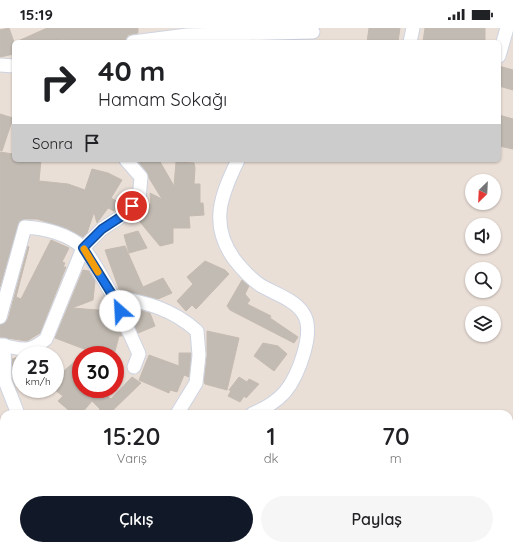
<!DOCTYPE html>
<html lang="tr">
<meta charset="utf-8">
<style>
body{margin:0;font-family:Quicksand,sans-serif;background:#f6f6f6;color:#202124;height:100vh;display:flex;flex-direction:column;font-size:15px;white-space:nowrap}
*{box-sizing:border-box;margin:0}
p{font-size:13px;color:#757577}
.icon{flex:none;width:22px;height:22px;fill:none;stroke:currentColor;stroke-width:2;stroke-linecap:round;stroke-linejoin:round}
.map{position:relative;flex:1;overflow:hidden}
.side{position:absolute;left:0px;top:382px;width:513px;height:140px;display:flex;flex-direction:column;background:#fff;border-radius:12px 12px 0 0;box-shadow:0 1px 3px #0004}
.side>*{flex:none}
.hud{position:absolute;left:12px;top:12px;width:489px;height:122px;border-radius:6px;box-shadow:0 1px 3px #0004;background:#fff;color:#202124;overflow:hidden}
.needle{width:26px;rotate:204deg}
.controls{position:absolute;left:465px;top:146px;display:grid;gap:8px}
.controls a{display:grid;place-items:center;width:36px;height:36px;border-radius:50%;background:#fff;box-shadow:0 1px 3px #0004;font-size:20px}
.speed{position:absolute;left:12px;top:318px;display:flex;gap:8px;font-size:20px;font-weight:700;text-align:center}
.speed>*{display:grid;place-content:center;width:52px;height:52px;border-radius:50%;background:#fff;box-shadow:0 1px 3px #0004;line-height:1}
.speed small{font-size:10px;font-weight:400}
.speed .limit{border:6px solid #d22;background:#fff;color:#111}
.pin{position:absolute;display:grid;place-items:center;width:34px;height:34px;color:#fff;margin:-17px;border:2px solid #fff;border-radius:50%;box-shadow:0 1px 4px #0007}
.me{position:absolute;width:44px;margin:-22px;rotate:334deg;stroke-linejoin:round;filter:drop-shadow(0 0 3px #0008)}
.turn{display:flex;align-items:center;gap:14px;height:84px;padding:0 20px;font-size:18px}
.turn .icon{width:52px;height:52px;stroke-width:2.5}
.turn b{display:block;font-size:28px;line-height:34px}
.then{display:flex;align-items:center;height:38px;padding:0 20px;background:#0003;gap:8px;font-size:15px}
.eta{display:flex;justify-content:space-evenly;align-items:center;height:68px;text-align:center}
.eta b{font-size:24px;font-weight:600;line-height:28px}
.primary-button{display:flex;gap:8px;margin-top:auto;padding:8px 20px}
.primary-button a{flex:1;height:46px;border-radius:24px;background:#111827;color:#fff;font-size:16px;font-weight:600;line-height:46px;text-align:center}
.primary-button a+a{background:#f6f6f6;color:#202124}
.status{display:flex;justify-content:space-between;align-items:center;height:28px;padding:0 20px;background:#fff;direction:ltr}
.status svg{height:11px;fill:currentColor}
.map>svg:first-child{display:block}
</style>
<div class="status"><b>15:19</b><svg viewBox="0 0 49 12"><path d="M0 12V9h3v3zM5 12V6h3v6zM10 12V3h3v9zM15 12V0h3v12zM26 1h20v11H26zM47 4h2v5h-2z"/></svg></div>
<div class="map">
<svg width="513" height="522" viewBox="0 0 513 522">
<rect width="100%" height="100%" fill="#eadfd7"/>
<g fill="#c2bbb3" stroke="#c5bbb1">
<polygon points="9,0 14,14 14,26 0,29 0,2"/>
<polygon points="47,0 138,0 138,5 128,7 125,12 109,14 65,14 64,11 56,14 16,14"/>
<polygon points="369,0 400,0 398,14 367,14"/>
<polygon points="425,0 485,0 485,14 423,13"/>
<polygon points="499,38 513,42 513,62 499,58"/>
<polygon points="0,86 13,90 2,123 0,122"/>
<polygon points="499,87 513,91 513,121 499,118"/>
<polygon points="0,124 13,126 12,132 41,132 39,153 68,156 85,162 92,141 108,145 122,152 111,170 120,175 114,183 108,180 97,195 94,184 87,205 83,209 66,200 37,191 25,191 19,193 0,259"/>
<polygon points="137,132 159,132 174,158 176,134 194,135 195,140 194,156 200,156 200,175 203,175 204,187 189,188 190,200 173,200 173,215 160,218 140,194 142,179 145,176 151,176 150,165 162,171 149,150 147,144"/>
<polygon points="138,203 147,220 129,225 124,207"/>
<polygon points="51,212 69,220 62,234 65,235 63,239 66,239 40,305 27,313 0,309 0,297 5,295 8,291 28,218 29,219 16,269 21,271"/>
<polygon points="125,218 143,259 163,250 172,265 158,271 119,261 105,222"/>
<polygon points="205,233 225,242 229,246 196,281 192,277 186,283 177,273 193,256 187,249"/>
<polygon points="83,242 89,243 95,253 93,272 72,280 111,283 122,308 119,308 114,327 82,327 87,322 55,310"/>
<polygon points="242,252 249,258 245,266 250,272 247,276 271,288 270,290 298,309 294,315 230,282 227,278"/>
<polygon points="130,280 150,285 155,298 138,305 129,284 132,285"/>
<polygon points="207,303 239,310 227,362 205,356 204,353 207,328"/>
<polygon points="263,315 278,318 287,326 274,343 254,328"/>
<polygon points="179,325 191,325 191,327 189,349 184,347 177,364 170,362 169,365 139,352 149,327 179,338"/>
<polygon points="81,328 81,361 98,361 111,371 132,349 141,355 109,386 96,386 100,381 92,373 81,386 73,386 58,373 63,368 55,362 55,354 65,342"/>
<polygon points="18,329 21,329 21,361 13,343 12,331"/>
<polygon points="239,349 247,354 249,351 259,356 246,370 244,368 240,374 228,368 231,363 229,362"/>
</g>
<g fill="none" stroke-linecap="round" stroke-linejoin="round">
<g stroke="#cdd3e0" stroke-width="15">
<g id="street">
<polyline points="133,14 187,7 313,4"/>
<polyline points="410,14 413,0"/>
<polyline points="499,28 507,0"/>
<polyline points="0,37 14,38"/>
<path d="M238,132c-17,35 -29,64 -4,99 7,9 16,19 26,26 13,8 34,14 43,28 13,18 -5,63 -18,79 -9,10 -21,17 -33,22"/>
<polyline points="113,268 139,326 134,339"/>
<path d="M0,289l25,-90c19,1 44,7 58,21 9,9 23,37 30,48 34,7 58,12 84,35l2,24 -3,28 -19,31"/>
<path d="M0,317c21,3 27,10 46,-6l37,-91 19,-19 23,-15 14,-15 2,-22 -15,-17"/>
<polyline points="4,317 5,353 18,386"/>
<polyline points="509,503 513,502"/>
<polyline points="144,518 144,522"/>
<polyline points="331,518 335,522"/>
<polyline points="452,522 464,518"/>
</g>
</g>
<use href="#street" stroke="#fff" stroke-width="13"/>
</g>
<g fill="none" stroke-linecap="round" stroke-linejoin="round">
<g stroke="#114b97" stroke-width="10">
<polyline id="route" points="120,283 113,268 83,220 102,201 125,186 132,178"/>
</g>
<use href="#route" stroke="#1a73e8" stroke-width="7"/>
<polyline stroke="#f59e0b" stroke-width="7" points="84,221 98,244"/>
</g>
</svg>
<div class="controls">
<a><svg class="needle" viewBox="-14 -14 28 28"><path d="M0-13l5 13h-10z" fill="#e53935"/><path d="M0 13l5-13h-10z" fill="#757577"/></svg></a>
<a><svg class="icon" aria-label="sound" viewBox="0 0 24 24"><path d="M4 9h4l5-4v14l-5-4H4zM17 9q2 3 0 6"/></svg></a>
<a><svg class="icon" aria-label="search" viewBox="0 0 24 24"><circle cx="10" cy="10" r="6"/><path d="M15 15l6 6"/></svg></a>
<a><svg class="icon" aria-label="layers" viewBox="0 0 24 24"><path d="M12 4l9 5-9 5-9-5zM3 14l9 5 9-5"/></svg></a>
</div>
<div class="speed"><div>25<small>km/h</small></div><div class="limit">30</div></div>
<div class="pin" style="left:132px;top:178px;background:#d93025"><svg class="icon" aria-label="arrive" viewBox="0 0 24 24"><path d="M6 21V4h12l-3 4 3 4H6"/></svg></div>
<svg class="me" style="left:120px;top:283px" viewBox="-20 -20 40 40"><circle r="19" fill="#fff"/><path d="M0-13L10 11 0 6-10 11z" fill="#1a73e8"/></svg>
<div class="hud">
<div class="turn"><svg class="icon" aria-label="right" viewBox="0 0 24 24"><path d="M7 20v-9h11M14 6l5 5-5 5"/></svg><div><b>40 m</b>Hamam Sokağı</div></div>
<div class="then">Sonra<svg class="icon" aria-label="arrive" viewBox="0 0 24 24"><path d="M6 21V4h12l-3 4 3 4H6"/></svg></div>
</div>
<section class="side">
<div class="eta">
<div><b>15:20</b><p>Varış</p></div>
<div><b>1</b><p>dk</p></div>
<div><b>70</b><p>m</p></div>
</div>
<div class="primary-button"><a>Çıkış</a><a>Paylaş</a></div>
</section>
</div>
